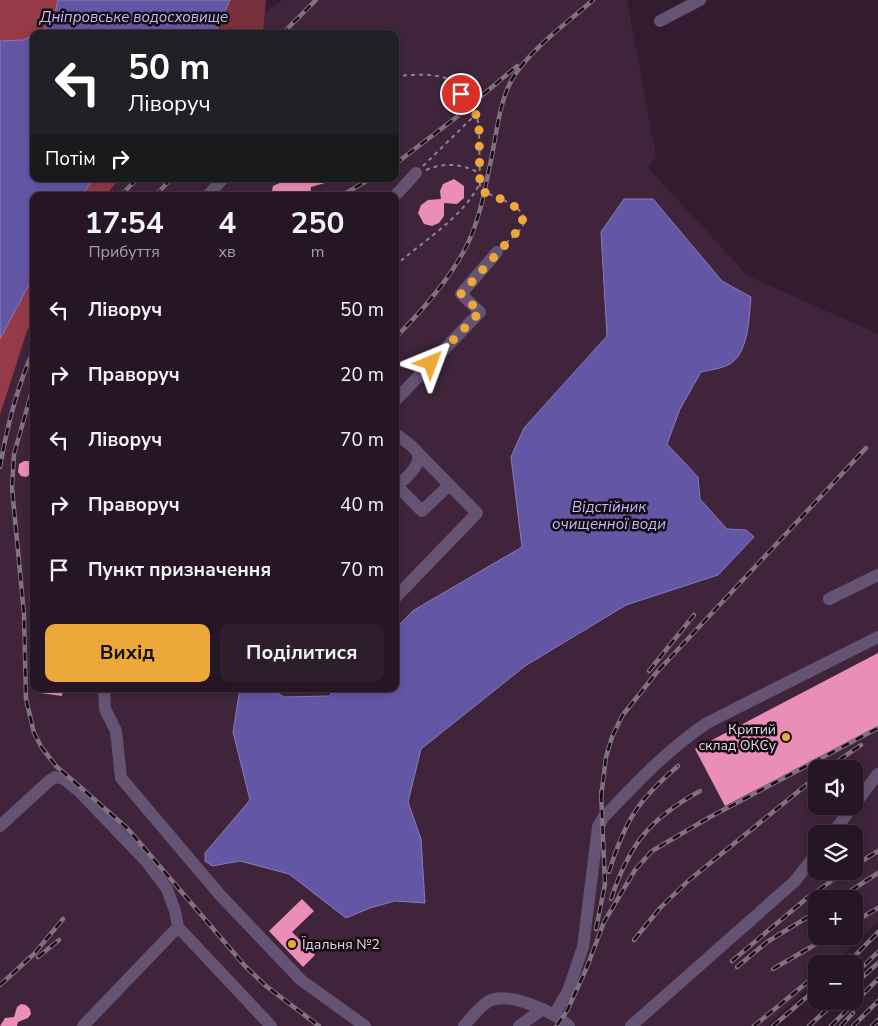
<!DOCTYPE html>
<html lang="uk">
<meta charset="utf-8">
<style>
body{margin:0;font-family:"Nunito Sans",sans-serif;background:#2e1e2c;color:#f1f3f6;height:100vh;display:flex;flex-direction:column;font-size:19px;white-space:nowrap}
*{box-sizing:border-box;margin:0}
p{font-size:16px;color:#a49fa6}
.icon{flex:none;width:28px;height:28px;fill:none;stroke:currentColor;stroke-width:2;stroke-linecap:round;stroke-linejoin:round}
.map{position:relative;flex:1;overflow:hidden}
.side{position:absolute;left:30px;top:192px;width:369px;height:500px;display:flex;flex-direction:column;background:#261524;border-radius:10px;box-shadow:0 2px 8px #0003,0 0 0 1px #423441}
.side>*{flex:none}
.top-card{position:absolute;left:30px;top:30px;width:369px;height:152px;border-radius:10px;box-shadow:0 2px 8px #0003,0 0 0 1px #423441;background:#202124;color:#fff;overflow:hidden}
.tools{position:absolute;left:808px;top:760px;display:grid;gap:10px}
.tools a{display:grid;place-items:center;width:55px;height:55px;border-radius:10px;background:#261524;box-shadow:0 2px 8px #0003,0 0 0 1px #423441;font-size:25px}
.pin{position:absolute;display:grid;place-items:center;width:42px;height:42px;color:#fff;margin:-21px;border:2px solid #fff;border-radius:50%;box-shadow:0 1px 5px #0007}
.me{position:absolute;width:55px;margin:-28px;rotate:44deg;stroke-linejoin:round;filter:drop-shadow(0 0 4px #0008)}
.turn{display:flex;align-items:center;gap:18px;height:105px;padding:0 15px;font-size:22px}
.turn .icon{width:65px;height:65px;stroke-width:2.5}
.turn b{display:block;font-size:35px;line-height:42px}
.then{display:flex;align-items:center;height:48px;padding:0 15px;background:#0003;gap:10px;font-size:19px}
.eta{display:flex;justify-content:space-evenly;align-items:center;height:85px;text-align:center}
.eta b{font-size:30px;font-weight:700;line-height:35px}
.primary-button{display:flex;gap:10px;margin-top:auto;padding:10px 15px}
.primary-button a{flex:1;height:58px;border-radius:10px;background:#eca93a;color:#111;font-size:20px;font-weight:700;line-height:58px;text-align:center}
.primary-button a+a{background:#2e1e2c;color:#f1f3f6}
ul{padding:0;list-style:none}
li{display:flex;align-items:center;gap:15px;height:65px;padding:0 15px}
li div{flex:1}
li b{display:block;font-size:19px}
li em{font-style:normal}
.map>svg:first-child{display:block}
</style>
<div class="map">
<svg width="878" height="1026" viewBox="0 0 878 1026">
<rect width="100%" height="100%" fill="#331c30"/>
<path fill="#3f243c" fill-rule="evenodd" d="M283,0h344l29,156 -8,12 100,108 130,58v587l-44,43h-18v16l-49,46h-767v-611l27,-84 7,-13v371h361v-493h-290l14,-17h276v-145h-134l2,-3v-17zM816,769h38v37h-38zM816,834h38v37h-38zM816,899h38v37h-38z"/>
<polygon fill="#77313c" points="230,0 266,0 263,31 261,34 215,34"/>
<g fill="#943a49">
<polygon points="0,0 58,0 53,22 42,32 23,40 0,41"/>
<polygon points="94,179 119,179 105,196 81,196"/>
<polygon points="34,275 34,318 27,331 0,415 0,339"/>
</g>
<g fill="#6356a5" stroke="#8a7cb7">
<polygon points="58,0 230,0 215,34 38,34 53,22"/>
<polygon points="34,35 34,179 94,179 81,196 34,196 34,275 0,339 0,41 23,40"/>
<path d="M624,199h29l69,82 29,16c-2,20 -2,58 -23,68 -8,4 -19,5 -27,7l-21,37 -13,35 31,33 2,22 27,30 19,1 8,7 -36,38 -92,30 -101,61 -104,83 -13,53 13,37 4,64 -30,-2 -25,7 -24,10 -57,-44 -49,-13 -28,5 -7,-5v-8l45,-53 -17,-68 7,-43h30l14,8 45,-1 7,-7h59v-60l19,-19 108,-63 -11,-90 13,-29 83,-92 -6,-104z"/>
</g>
<g fill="#ea8eb7">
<polygon points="284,179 332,179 332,181 311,187 310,196 271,196 273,186 284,181"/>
<polygon points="454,179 464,186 464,198 457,204 444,203 444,216 439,223 432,226 424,224 418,213 421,205 428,200 441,199 440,191 443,184"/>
<polygon points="24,461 34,461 33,473 26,477 21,476 18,472 19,464"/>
<polygon points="878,653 878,726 725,806 695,749"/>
<polygon points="41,689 63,689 62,696 40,693"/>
<polygon points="302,899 314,911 292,932 315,955 303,967 269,931"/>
<polygon points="21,1004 26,1005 30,1009 31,1014 28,1018 18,1022 17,1026 0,1026 5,1018 14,1017 17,1007"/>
</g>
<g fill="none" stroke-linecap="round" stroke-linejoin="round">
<g stroke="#938191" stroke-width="2" stroke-dasharray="4 4" stroke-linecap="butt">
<path d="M395,76c19,-1 40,-4 57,5l25,35 2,12 1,60 4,4c11,5 46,15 39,33 -3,7 -13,14 -19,20"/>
<polyline points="423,166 475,115"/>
<path d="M426,170c19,-8 34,-6 52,2"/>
<path d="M395,266c29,-26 66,-47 84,-81"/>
</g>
<g stroke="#655373" stroke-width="12">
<polyline points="660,21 700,0"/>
<polyline points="207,196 223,179"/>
<polyline points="395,196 416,173"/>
<polyline points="395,401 480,312 461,294 497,252"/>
<path d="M395,433c6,6 18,12 22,19 7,13 -14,28 -22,36"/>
<polyline points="397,486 422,511 449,485"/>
<polyline points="395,598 477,513 417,452"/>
<polyline points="829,599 878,575"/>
<polyline points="104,689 105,709 116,731 121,778 220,895 301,980 365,1026"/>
<polyline points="854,805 878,774"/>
<polyline points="0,826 49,781 55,777 64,779 80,792 146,861 167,889 175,911 178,927"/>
<polyline points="832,834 853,806"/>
<path d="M554,1015l14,-24 15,-44 15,-120 5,-9c33,-35 64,-68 104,-95l171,-86"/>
<polyline points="83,1026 178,927 271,1026"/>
<path d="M464,1026c7,-8 15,-19 25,-25 20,-10 65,11 80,25"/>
<polyline points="519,1026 543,1009"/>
<polyline points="631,1026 795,881 816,854"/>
</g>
<g stroke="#837081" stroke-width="4.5">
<g id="rail">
<polyline points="282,34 316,0"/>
<polyline points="325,34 326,33"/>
<polyline points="395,164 454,119 517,66"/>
<polyline points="120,196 137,179"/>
<polyline points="155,196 171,179"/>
<polyline points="341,196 370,179"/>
<path d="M395,338c27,-27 55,-59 72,-93 13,-26 18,-57 24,-85 6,-27 8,-60 23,-84 20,-30 52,-52 79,-76"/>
<polyline points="34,384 14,454 12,488 24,614 26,699 34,733 42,748 56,766 127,828 245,966 266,986 319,1026"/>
<path d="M0,467c7,-41 17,-80 34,-118"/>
<polyline points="649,671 694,615"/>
<polyline points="826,769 861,745"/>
<polyline points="601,798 606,757 612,737 622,716 657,672 866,448"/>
<polyline points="854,866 878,851"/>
<path d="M609,872c16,-51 28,-71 69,-106"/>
<path d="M611,899c18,-54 38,-80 89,-108"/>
<polyline points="838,899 878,873"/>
<polyline points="854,922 878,908"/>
<polyline points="596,929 605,884 601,792"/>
<polyline points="634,940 660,908 688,881 816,777"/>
<polyline points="38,957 59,940"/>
<polyline points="732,961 807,898 846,871"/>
<polyline points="848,963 878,932"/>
<polyline points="829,964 832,962"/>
<polyline points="737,967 767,942 816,912"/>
<polyline points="773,969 830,936"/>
<polyline points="854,975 878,952"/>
<polyline points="0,985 34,954 63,919"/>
<polyline points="854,985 878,963"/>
<polyline points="557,1025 567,1011 587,967 604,922 635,870 652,851 710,817 878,728"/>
<polyline points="754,1026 816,975"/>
<polyline points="773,1026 816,989"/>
<polyline points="809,1026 836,1001"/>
<polyline points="831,1026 878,979"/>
<polyline points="841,1026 853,1013"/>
<polyline points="853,1026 878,1001"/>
<polyline points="872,1026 878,1020"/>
</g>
</g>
<use href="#rail" stroke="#150b13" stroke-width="2.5" stroke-dasharray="8" stroke-linecap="butt"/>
</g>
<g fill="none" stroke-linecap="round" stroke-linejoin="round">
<path stroke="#eca93a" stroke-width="9" stroke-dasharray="0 16.2" d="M431,363l49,-51 -19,-18 61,-68c5,-21 -23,-27 -38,-34l-4,-4 -1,-60 -2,-12 -16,-22"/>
</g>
<g fill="#eca93a" stroke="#150b13" stroke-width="2">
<circle cx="786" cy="737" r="5"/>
<circle cx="292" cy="944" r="5"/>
</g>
<g text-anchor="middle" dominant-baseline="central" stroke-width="5" stroke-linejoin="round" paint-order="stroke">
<g font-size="14" fill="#e4d5e2" stroke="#150b13" text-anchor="end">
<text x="776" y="729">Критий<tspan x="776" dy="16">склад ОКСу</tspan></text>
<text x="302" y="944" text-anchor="start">Їдальня №2</text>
</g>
<g font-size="15" font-style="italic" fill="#c0bafb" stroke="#150b13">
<text x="134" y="17">Дніпровське водосховище</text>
<text x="609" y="507">Відстійник<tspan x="609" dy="17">очищенної води</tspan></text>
</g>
</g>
</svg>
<div class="tools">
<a><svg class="icon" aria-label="sound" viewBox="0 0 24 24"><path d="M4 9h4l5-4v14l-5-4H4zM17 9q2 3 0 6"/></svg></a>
<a><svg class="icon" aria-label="layers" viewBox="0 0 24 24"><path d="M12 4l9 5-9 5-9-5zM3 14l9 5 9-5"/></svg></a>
<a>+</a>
<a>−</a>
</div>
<div class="pin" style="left:461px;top:94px;background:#d93025"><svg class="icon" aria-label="arrive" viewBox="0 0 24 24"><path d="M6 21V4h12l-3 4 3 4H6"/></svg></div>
<svg class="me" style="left:431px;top:363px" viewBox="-20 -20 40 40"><path d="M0-17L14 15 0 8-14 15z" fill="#eca93a" stroke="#fff" stroke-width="4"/></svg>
<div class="top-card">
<div class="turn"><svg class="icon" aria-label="left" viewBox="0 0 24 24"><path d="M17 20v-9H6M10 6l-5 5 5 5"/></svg><div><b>50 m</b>Ліворуч</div></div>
<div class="then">Потім<svg class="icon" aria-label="right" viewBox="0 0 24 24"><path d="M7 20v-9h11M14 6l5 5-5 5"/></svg></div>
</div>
<section class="side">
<div class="eta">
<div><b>17:54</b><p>Прибуття</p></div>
<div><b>4</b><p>хв</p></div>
<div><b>250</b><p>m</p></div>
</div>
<ul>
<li><svg class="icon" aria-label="left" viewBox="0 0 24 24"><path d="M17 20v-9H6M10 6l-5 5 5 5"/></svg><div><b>Ліворуч</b></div><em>50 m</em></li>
<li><svg class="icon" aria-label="right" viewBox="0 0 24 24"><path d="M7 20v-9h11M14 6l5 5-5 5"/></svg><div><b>Праворуч</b></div><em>20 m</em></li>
<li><svg class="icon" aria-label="left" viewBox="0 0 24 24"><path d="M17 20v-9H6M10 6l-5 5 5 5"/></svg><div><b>Ліворуч</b></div><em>70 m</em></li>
<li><svg class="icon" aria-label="right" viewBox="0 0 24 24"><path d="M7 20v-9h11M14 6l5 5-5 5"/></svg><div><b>Праворуч</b></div><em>40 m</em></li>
<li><svg class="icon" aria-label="arrive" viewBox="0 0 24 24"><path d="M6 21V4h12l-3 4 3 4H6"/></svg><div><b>Пункт призначення</b></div><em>70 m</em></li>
</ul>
<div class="primary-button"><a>Вихід</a><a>Поділитися</a></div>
</section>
</div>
